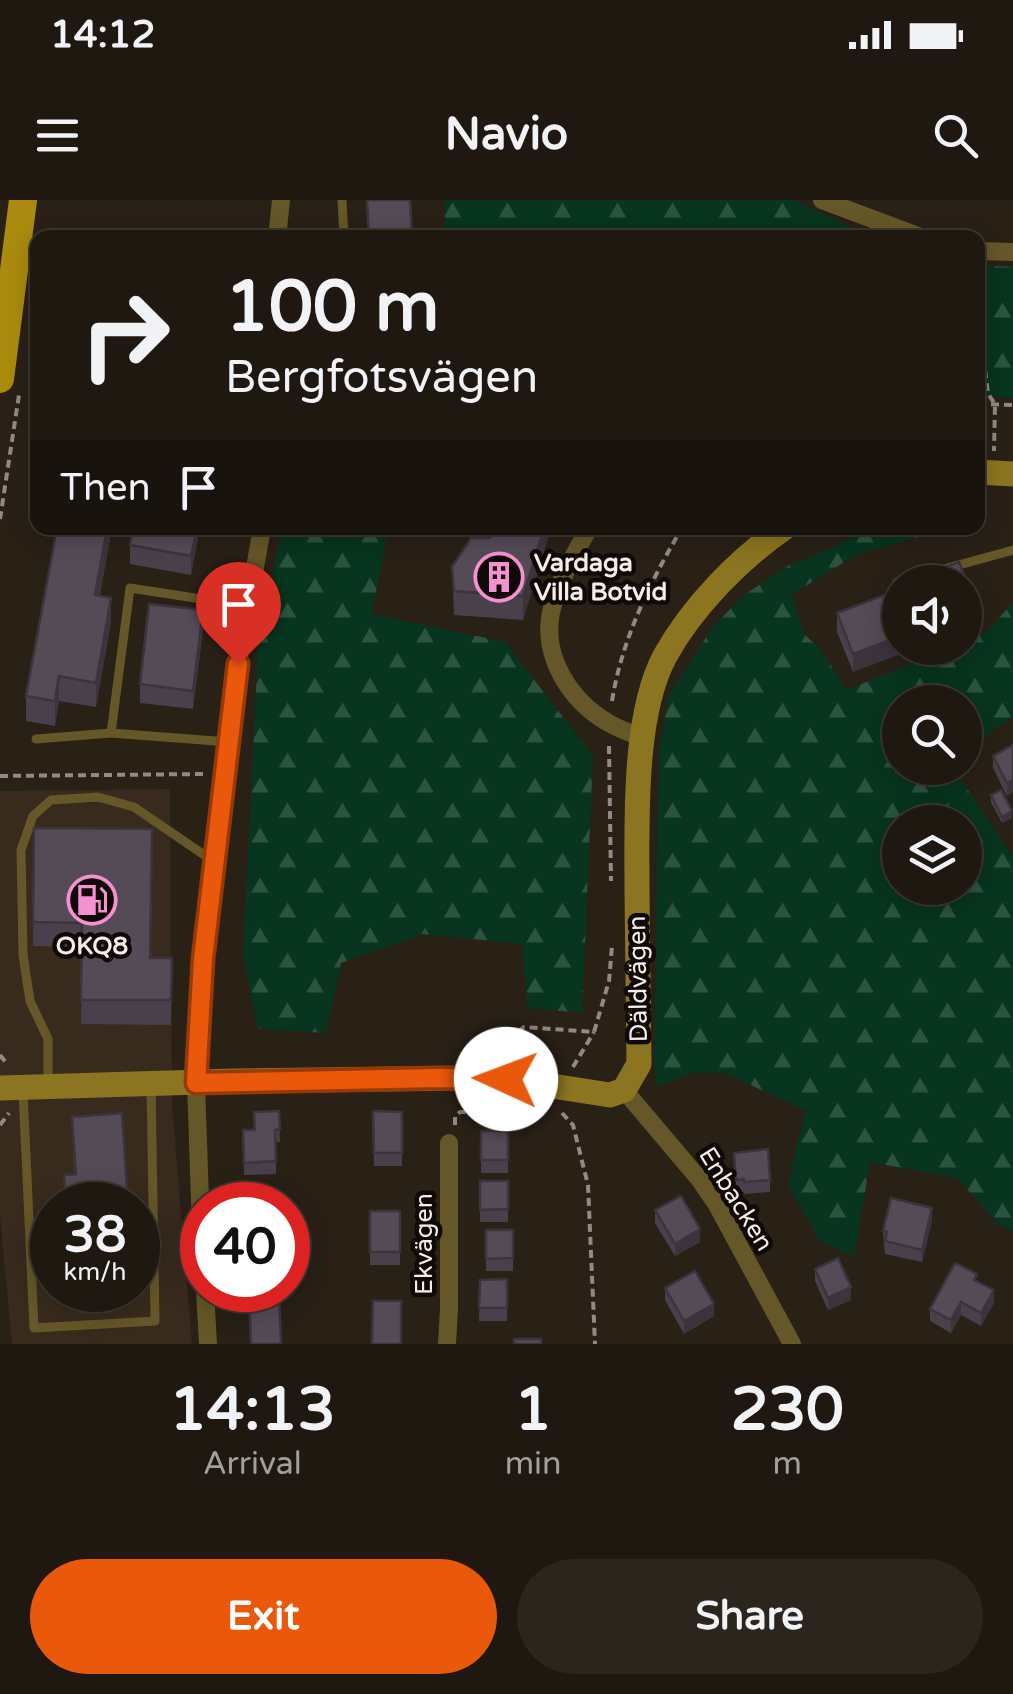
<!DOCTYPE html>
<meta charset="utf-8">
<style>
body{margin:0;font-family:"Varela Round",sans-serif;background:#2c251e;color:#f1f3f6;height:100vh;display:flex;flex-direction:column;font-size:38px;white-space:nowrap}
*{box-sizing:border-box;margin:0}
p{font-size:32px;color:#a1a09f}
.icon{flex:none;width:55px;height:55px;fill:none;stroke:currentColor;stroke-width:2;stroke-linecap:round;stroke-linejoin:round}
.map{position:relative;height:1144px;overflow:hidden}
.side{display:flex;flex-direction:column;background:#1f1810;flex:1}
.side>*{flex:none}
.top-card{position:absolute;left:30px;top:30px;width:955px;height:305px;border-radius:20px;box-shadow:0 5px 25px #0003,0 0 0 2px #3c3730;background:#1f1810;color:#f1f3f6;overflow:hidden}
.buttons{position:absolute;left:882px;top:365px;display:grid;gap:20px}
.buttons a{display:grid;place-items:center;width:100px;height:100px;border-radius:50%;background:#1f1810;box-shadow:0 5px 25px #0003,0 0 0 2px #3c3730;font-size:50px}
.speed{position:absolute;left:30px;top:982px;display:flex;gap:20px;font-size:50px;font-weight:700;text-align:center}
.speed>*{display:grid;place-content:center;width:130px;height:130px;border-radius:50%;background:#1f1810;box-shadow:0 5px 25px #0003,0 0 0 2px #3c3730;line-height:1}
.speed small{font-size:25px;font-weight:400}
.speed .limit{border:15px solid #d22;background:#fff;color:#111}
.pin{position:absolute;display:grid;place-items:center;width:85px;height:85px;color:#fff;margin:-102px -42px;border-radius:50% 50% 50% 0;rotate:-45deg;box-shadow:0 0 10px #0007}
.pin .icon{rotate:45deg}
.me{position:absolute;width:110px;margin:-55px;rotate:272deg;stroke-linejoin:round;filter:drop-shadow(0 0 8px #0008)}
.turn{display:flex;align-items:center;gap:35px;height:210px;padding:0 30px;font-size:45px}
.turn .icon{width:130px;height:130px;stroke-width:2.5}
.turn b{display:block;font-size:70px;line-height:85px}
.then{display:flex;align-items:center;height:95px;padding:0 30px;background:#0003;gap:20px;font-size:38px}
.eta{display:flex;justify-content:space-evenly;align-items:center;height:170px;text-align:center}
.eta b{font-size:60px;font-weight:700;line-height:70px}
.primary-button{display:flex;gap:20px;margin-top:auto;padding:20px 30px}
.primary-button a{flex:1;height:115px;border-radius:60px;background:#ea580c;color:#fff;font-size:40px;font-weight:700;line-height:115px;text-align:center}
.primary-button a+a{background:#2c251e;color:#f1f3f6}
.status{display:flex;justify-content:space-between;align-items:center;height:70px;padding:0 50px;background:#1f1810;direction:ltr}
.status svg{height:28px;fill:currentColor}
header{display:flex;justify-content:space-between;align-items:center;height:130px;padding:0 30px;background:#1f1810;font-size:45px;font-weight:700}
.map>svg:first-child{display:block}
</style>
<div class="status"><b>14:12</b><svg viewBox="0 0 49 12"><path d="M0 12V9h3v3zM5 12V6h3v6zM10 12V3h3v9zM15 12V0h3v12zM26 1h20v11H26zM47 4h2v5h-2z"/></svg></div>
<header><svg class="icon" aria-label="menu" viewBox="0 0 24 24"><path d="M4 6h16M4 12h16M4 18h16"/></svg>Navio<svg class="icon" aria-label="search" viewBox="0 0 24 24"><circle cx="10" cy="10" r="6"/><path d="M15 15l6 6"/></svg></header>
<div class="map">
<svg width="1013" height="1144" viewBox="0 0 1013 1144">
<defs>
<pattern id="forest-firs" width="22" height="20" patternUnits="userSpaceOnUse" patternTransform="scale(2.5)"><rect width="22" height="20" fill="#07351f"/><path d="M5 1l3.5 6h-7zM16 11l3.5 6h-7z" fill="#2c5340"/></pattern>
</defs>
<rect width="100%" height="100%" fill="#292016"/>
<path fill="#382a1d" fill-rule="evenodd" d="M170,589l2,315 20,240h-180l-12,-129v-424zM52,1005h86v85h-86z"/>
<g fill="url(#forest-firs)" fill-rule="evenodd">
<polygon points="445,0 793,0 862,32 880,37 444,37"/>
<polygon points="978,65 1013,67 1013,198 978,194"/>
<polygon points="282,328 388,328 372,414 505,442 593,556 582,813 528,808 522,744 423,734 341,763 326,833 258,829 243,755 258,448"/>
<path d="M876,328h98l-56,9 -62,18 -65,40 13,39 17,16 26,40 102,-42h16v-7l22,-9 26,-30v115l-48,33v-48h-65v66h53l60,89v374l-14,-6 -42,-47 -87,-16 -16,95 -34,-16 -32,-55 17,-76 -81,-37h-32l-35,14 -3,-25 5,-306 9,-59 44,-69 32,-33 42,-28zM965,622v66h-65v-66z"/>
</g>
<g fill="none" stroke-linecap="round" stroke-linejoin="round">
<g stroke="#938b83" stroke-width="4" stroke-dasharray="8 5" stroke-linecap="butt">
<polyline points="842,29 851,38"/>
<polyline points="978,146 983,153 988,194 995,204 994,251"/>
<polyline points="978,204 1013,205"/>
<polyline points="0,319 19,195"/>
<path d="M612,501c10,-62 38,-119 70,-173"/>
<polyline points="609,546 611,681"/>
<polyline points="0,576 205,574"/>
<polyline points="0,855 8,865"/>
<polyline points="488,856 495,848 524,827 594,832 609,781 612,746"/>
<polyline points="573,867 594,832"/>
<polyline points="562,913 573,925 588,985 595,1144"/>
<polyline points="0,925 9,913"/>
<polyline points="455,925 455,916 460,912 545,911"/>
</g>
<g stroke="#665728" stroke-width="9">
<polyline points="342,0 344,38"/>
<polyline points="151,34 154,38"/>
<polyline points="897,382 1013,350"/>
<polyline points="36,539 111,533"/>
<polyline points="229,542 111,533 130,388 247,406"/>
<polyline points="48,884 48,839 30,801 23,755 21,650 33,616 51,600 98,597 134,607 213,661"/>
<polyline points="23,891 34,1128 155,1121 151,885"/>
</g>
<g stroke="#665728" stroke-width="18">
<polyline points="822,0 923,38"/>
<polyline points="277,38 281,0"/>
<polyline points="978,51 1013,52"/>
<path d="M589,328c-14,25 -32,56 -38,84 -9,45 19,88 56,110 11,7 24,11 36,16"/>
<polyline points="624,890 700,980 717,1005 792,1144"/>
<polyline points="202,1059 196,883 203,759 238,463 262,328"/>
<polyline points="205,1090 208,1144"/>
<polyline points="447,1144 449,1109 449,943"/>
</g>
<g stroke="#8c7520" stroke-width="25">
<polyline points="978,272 1013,274"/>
<path d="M0,888l235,-7 233,-3 39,1 103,16 14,-5 15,-26c-1,-58 -1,-117 -2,-175 0,-67 -4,-174 28,-233 27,-49 74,-97 119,-128"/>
</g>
<polyline stroke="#aa8b0e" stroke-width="28" points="0,179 23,0"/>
</g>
<g fill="#49404b">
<polygon points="110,328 110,338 100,395 111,422 96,507 59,501 55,526 26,521 26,496"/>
<polygon points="199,328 191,375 130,364 130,345"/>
<polygon points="551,328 523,420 454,415 452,367 490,338"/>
<polygon points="900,389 853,472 837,432 837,413"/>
<polygon points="203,429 193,509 140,503 140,484"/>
<polygon points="1013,545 1013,592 1007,596 993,568 993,556"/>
<polygon points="991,595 1012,618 1002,623 991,602"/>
<polygon points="34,628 150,758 172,758 171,825 81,824 82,747 33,746"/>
<polygon points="279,911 280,942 276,942 276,974 244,975 243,930 254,930"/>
<polygon points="373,911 402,912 402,966 374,966"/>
<polygon points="72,917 128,1005 64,1005 64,975 74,974"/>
<rect x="481" y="931" width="27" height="42"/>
<polygon points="734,953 770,980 770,992 744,994 744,992 736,993"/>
<rect x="480" y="981" width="28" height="41"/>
<polygon points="655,1010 700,1042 675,1056 655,1023"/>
<rect x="370" y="1011" width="30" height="54"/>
<polygon points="932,1021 922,1062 885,1054 883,1031"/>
<rect x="486" y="1030" width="27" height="41"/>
<polygon points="815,1069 851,1100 828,1110 815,1081"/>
<polygon points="507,1079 507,1121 479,1121 480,1080"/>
<polygon points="977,1081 994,1103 981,1126 961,1115 951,1133 930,1121 930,1109"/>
<polygon points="665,1088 714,1116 684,1134 665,1100"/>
</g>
<g fill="#3c343d">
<polygon points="107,328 110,328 110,338 95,419 95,395"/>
<polygon points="197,328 199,328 199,334 191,375 191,356"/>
<polygon points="544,328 551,328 523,420 523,396"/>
<polygon points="111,398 111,422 96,507 96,483"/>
<polygon points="976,406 976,425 965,429 965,411"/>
<polygon points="203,410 203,429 193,509 193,491"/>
<polygon points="900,436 900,448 917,448 853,472 853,454"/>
<polygon points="59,476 59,501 55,526 55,501"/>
<polygon points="1013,580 1013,592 1007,596 1007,583"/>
<polygon points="1012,611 1012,618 1002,623 1002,617"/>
<polygon points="932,1008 932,1021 922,1062 922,1050"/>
<polygon points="700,1029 700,1042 675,1056 675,1044"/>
<polygon points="851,1087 851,1100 828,1110 828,1098"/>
<polygon points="994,1090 994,1103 981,1126 981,1113"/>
<polygon points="961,1102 961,1115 951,1133 951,1120"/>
<polygon points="714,1104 714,1116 684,1134 684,1121"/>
</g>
<g fill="#554b57" stroke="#3c343d" stroke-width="2.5">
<polygon points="367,0 410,0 412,38 369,38"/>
<polygon points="57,328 107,328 95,395 111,398 96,483 59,476 55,501 26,496"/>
<polygon points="133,328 197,328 191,356 130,345"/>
<polygon points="493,328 544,328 523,396 454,391 452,367 471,338 490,338"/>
<polygon points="959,362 976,406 965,411 965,382 905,382"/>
<polygon points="900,389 900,436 853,454 837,413"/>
<polygon points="149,404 203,410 193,491 140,484"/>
<polygon points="1013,545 1013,580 1007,583 993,556"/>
<polygon points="1001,590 1012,611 1002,617 991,595"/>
<polygon points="34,628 152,629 150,758 172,758 171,800 81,800 82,723 33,722"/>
<polygon points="279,911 280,929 275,930 276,961 244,963 243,930 255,930 254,912"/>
<polygon points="373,911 402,912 402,953 374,953"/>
<polygon points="122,913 128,1005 66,1005 64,975 76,974 72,917"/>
<rect x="481" y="931" width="27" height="29"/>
<polygon points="768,949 770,980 744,982 744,979 736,980 734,953"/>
<polygon points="480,981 508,981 508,1009 480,1010"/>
<polygon points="681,996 700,1029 675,1044 655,1010"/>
<polygon points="891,998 932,1008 922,1050 885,1041 887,1032 883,1031"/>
<rect x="370" y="1011" width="30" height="41"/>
<polygon points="288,1012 290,1049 288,1049"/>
<polygon points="486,1030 513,1030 513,1058 486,1059"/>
<polygon points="838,1058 851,1087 828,1098 815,1069"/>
<polygon points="955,1063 977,1074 974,1080 994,1090 981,1113 961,1102 951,1120 930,1109"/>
<polygon points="695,1071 714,1104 684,1121 665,1088"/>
<polygon points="507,1079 507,1108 479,1108 480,1080"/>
<polygon points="279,1094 281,1144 251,1144 249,1095"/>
<polygon points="373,1101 401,1101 401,1144 372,1144"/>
<rect x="514" y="1139" width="27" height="5"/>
</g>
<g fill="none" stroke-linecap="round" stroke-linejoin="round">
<g stroke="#983908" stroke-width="25">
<polyline id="route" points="238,464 203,759 196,883 439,878 506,879"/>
</g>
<use href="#route" stroke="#ea580c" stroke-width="18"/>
</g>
<defs>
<g id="building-ring" transform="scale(2.5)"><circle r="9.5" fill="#0f0a07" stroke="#f590d1" stroke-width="1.5"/><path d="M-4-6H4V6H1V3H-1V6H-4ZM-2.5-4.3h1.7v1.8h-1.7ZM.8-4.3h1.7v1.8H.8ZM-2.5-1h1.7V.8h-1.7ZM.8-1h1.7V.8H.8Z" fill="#f590d1"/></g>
<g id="fuel-ring" transform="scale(2.5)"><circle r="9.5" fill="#0f0a07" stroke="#f590d1" stroke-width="1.5"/><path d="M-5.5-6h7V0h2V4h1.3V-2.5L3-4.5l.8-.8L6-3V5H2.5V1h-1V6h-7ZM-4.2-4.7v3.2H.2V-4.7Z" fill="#f590d1"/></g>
</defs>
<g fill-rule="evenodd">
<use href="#building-ring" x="499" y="377"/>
<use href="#fuel-ring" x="92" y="700"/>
</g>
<g text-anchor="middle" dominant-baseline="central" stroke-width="9" stroke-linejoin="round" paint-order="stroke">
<g font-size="25" font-weight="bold" fill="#f5eee7" stroke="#0f0a07" text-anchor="start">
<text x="534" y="363">Vardaga<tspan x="534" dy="29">Villa Botvid</tspan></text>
<text x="92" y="746" text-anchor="middle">OKQ8</text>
</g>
<g font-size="25" fill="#f5eee7" stroke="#0f0a07">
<text transform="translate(638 779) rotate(-91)">Däldvägen</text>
<text transform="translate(736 999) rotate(58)">Enbacken</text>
<text transform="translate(424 1044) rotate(-90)">Ekvägen</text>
</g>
</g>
</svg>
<div class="buttons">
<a><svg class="icon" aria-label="sound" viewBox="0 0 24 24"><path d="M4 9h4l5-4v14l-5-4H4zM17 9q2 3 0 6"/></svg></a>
<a><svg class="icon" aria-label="search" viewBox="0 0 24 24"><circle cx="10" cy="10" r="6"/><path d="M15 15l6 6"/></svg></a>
<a><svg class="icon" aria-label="layers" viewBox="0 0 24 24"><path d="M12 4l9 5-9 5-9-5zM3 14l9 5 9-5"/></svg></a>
</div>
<div class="speed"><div>38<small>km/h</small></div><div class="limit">40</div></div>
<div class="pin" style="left:238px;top:464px;background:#d93025"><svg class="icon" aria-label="arrive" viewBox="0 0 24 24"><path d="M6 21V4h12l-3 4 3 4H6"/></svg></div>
<svg class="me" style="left:506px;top:879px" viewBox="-20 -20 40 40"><circle r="19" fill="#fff"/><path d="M0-13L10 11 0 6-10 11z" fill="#ea580c"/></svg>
<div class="top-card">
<div class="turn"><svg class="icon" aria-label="right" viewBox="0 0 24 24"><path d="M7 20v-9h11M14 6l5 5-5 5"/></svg><div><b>100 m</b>Bergfotsvägen</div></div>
<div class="then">Then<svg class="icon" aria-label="arrive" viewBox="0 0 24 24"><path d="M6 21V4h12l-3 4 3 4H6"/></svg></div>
</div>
</div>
<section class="side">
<div class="eta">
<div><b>14:13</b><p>Arrival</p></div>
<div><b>1</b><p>min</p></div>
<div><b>230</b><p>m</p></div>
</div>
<div class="primary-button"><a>Exit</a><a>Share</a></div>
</section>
